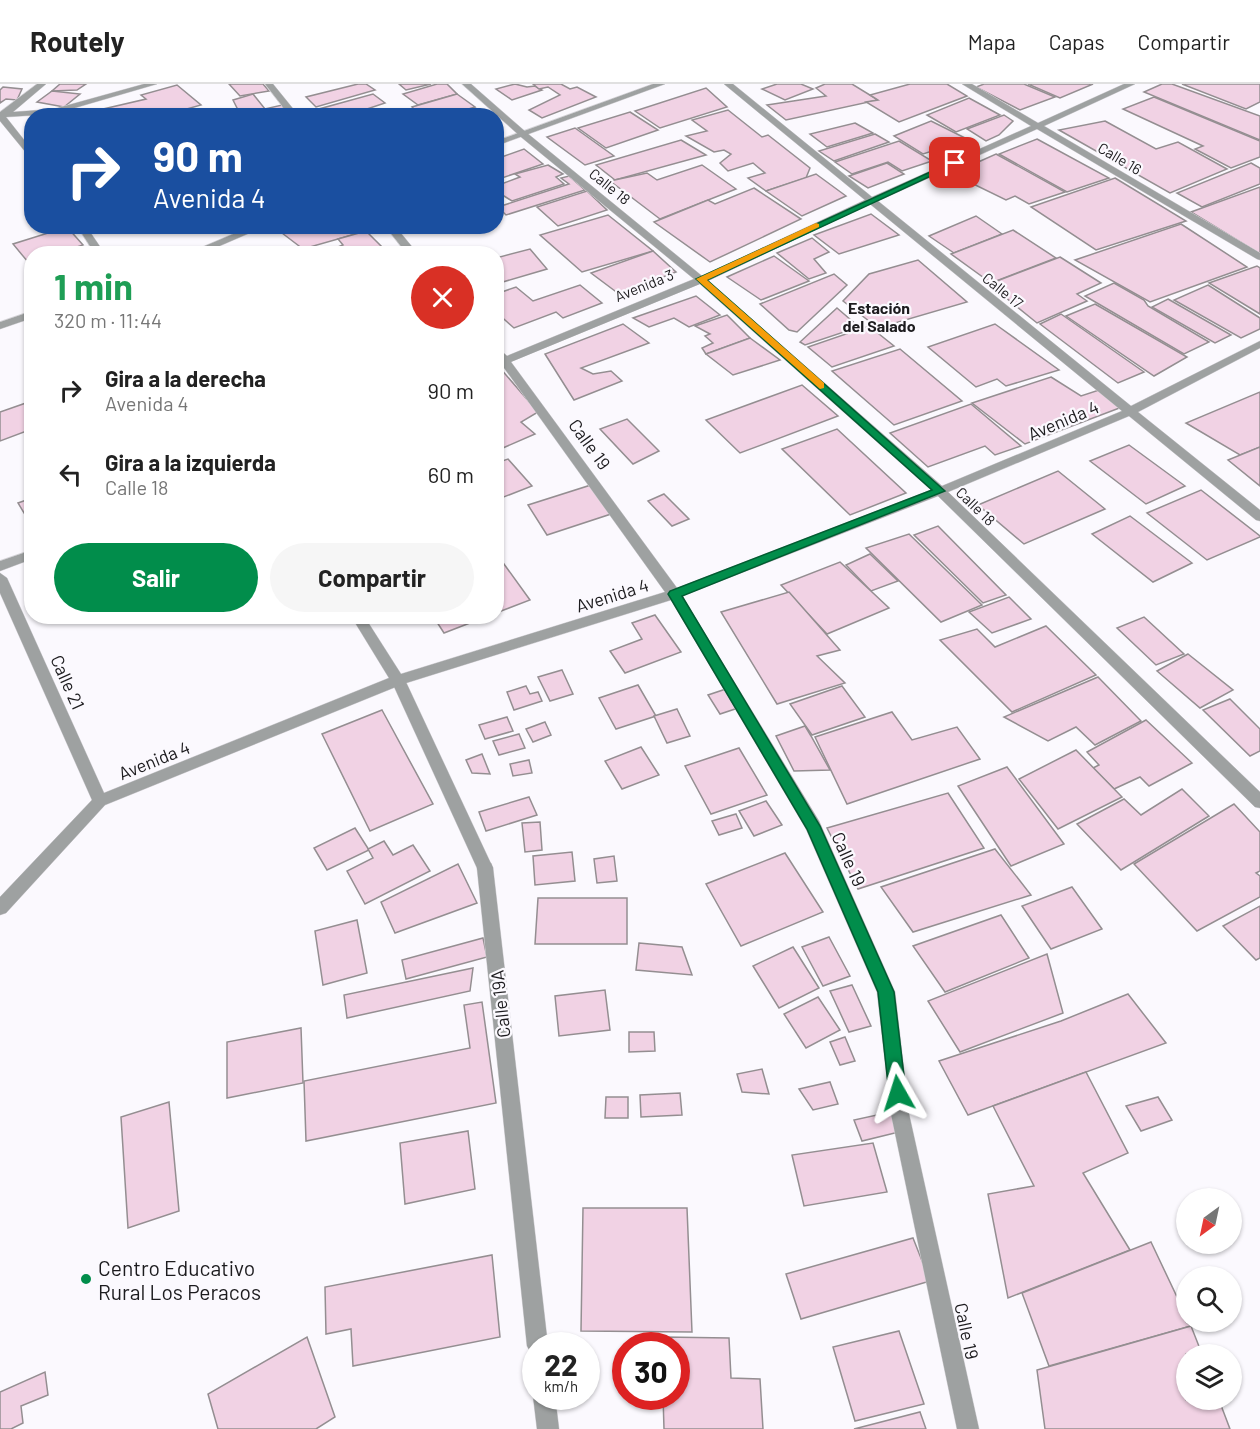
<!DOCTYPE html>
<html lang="es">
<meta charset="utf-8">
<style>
body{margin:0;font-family:Barlow,sans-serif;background:#f6f6f6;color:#222;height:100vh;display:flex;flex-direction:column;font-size:22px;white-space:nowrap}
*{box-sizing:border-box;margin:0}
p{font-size:20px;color:#767676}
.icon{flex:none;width:33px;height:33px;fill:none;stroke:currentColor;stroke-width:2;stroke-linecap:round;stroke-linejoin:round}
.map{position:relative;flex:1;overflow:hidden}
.drawer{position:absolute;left:24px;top:162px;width:480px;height:378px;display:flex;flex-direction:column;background:#fff;border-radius:24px;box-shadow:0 2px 4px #0004}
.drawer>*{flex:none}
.guide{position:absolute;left:24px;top:24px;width:480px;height:126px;border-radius:24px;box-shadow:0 2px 4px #0004;background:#1a4fa0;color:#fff;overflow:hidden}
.needle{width:39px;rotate:213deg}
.tools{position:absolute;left:1176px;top:1104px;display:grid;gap:12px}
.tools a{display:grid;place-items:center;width:66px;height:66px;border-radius:50%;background:#fff;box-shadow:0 2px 4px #0004;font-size:30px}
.speed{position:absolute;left:522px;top:1248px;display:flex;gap:12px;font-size:30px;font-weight:700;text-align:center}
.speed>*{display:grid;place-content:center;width:78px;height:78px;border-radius:50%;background:#fff;box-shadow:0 2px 4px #0004;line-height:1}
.speed small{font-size:15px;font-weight:400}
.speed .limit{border:9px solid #d22;background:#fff;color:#111}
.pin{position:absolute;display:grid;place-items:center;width:51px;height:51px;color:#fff;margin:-26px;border-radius:12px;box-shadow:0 3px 9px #0006}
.me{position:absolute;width:66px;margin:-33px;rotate:354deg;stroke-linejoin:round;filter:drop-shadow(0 0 4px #0008)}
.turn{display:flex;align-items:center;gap:21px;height:126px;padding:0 30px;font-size:27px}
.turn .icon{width:78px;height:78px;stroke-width:2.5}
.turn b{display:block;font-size:42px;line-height:51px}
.round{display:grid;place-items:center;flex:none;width:63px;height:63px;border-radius:32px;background:#f6f6f6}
.overview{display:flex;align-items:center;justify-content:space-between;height:102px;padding:0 30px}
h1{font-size:36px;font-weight:700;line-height:45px;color:#1e9e55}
.cta{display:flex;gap:12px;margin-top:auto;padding:12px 30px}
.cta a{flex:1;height:69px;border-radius:36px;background:#018d4b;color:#fff;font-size:24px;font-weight:700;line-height:69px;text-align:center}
.cta a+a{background:#f6f6f6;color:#222}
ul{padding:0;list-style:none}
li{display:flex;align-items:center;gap:18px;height:84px;padding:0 30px}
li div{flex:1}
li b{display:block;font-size:22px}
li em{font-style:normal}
header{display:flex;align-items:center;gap:36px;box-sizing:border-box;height:84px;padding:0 30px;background:#fff;border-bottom:2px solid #e0e0e0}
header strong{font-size:28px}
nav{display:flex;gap:33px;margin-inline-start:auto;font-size:21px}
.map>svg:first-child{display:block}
</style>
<header>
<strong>Routely</strong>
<nav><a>Mapa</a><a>Capas</a><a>Compartir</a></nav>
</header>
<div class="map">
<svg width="1260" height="1345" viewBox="0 0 1260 1345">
<rect width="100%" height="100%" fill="#fbf9fe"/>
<g fill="#f1d2e4" stroke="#948e91" stroke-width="1.5">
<polygon points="60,0 86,0 77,6 52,7"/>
<polygon points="229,0 263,0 269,7 240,12"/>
<polygon points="358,0 366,0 375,6 316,23 306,13"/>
<polygon points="399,0 431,0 406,6"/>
<polygon points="437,0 447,0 457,10 418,21 403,10"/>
<polygon points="515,0 527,3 535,2 542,6 512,16 496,5"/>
<polygon points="533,0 561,0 570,5 577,3 596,13 542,34 529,26 560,11 548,3 539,5"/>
<polygon points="777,0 801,0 813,5 785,16 762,5"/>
<polygon points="825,0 852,0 878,16 786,36 767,21 826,12 816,4"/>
<polygon points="910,0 947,0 967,12 899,38 866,18 878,16 870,11"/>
<polygon points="984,0 1024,0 1055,13 1020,26 976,3"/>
<polygon points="1028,0 1093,0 1060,14"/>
<polygon points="1162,0 1172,0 1260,32 1260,56 1144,8"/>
<polygon points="1182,0 1260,0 1260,18 1246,25"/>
<polygon points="177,1 201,21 162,32 73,32 146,15 141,11"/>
<polygon points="3,3 22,5 17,16 6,15 0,19 0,6"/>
<polygon points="706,4 727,23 660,44 635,27"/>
<polygon points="52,7 80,10 64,23 37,18"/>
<polygon points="253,10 265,25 282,21 289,32 228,32 240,30 233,16"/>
<polygon points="373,10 385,19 346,32 326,32 319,25"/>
<polygon points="457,10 475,23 446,32 420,32 412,23"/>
<polygon points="1154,13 1260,57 1260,73 1231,84 1195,65 1203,62 1123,25"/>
<polygon points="969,14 1000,31 956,48 927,31"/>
<polygon points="475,24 481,29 488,27 492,32 448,32"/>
<polygon points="374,25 383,32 355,32"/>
<polygon points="728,26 762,53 768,51 810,84 806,94 766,107 748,94 765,89 753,79 728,87 720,79 731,70 724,66 714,68 686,52 707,47 692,36"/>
<polygon points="630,28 658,46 606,64 578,44"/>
<polygon points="1004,31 1013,37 999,51 986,57 967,45"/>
<polygon points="931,37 977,60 942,73 932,67 923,70 894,52"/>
<polygon points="1105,37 1156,65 1178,58 1227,85 1170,109 1059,46"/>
<polygon points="855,39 873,49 827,63 810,50"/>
<polygon points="575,44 614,72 585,81 547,53"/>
<polygon points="875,50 889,58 834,77 819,67"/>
<polygon points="1037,55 1109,94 1067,108 999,70"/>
<polygon points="681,56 706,71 615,96 596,81"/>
<polygon points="899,57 932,77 902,87 888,78 852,90 835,78"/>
<polygon points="524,65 543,80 496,96 496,75"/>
<polygon points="996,70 1065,108 1029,120 1015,112 1006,116 961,94 976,79"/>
<polygon points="887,79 904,90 868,104 849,92"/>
<polygon points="1251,79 1260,84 1260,100 1202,123 1177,109"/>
<polygon points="548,81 563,90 556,93 564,100 512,117 496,107 496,102 520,93 515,90"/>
<polygon points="702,81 736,105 660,135 610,97 647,89 657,96"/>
<polygon points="816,90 846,112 802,132 766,107"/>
<polygon points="569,92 585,106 506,131 498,123 569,100 561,94"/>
<polygon points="1115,94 1186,137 1096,166 1031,123"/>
<polygon points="1260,103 1260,170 1191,128"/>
<polygon points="754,104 801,135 710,178 654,138 708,116 715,120"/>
<polygon points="587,107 607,126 558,142 537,123"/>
<polygon points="871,130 899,151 839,170 814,151"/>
<polygon points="608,131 653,167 582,188 540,151"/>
<polygon points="976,132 1002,150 954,169 929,152"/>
<polygon points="1181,140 1247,183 1150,218 1075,176"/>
<polygon points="299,142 362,142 366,147 303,165 282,149"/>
<polygon points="67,143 83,161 56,170 32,170 32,177 28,178 13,160"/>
<polygon points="1013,146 1056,174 991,199 951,170"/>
<polygon points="366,147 384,165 368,170 320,170 343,161 338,155"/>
<polygon points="812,154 829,168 814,175 826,189 809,195 777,169"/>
<polygon points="530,165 547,185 496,200 496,174"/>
<polygon points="653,167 676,188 619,210 591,189"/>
<polygon points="774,172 809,197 761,216 727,193"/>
<polygon points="1060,173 1101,199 1077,210 1087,217 1037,239 989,200"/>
<polygon points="918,176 967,218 878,244 843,217 869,190"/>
<polygon points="1257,182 1260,184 1260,230 1209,199"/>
<polygon points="834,190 847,201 797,248 789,246 760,220"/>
<polygon points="1114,199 1144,216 1148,222 1209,258 1184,270 1085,212"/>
<polygon points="580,201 602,219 563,234 556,228 514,244 496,228 496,210 516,203 533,217"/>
<polygon points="1208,201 1260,234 1260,245 1241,254 1174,216"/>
<polygon points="696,212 720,231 689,243 674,234 649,243 633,234"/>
<polygon points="1168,215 1231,251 1215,259 1152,223"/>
<polygon points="1095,220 1187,273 1154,292 1066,232"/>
<polygon points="837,224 859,243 805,261 800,258"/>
<polygon points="1061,230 1144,288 1118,299 1040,240"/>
<polygon points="727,231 750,254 706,270 702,264 713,259 705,252 710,250 695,242"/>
<polygon points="623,240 649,259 581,284 593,290 611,287 622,297 574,316 545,270"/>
<polygon points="995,240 1059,286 1006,302 997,295 976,303 928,263"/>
<polygon points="869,242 894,262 832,283 808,263"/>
<polygon points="750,254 780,276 733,291 706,270"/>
<polygon points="900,265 962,317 894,341 832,287"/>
<polygon points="500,284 538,328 521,338 535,350 496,367 496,286"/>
<polygon points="1051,293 1081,312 1099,306 1122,323 1025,360 972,319"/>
<polygon points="802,301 838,332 740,369 706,336"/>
<polygon points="1260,308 1260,363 1240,371 1186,339"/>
<polygon points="26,319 32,326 32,345 0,357 0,328"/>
<polygon points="971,320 1021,362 995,371 985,362 928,383 890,349"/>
<polygon points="627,335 659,367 633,380 600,345"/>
<polygon points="837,345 906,409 850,431 782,365"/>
<polygon points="1129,361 1185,402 1146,420 1090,377"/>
<polygon points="1260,363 1260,402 1228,376"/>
<polygon points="508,375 532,402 496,416 496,379"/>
<polygon points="1058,387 1105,425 1024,460 978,421"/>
<polygon points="591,401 611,430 547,451 528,421"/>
<polygon points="1201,406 1260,452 1260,453 1207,476 1147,429"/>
<polygon points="664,410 689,435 672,442 648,417"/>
<polygon points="32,414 32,442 18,419"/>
<polygon points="1130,432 1192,479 1153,498 1092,450"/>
<polygon points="938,442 1006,511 983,519 914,451"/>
<polygon points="909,450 982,521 941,538 866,464"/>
<polygon points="496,469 530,516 496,529"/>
<polygon points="870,470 898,497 871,507 846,481"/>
<polygon points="840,478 889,524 827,550 781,501"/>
<polygon points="789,508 840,566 817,572 845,599 777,620 721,528"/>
<polygon points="1009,513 1031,535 992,549 969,528"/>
<polygon points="655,531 681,568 625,589 610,567 642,555 632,539"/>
<polygon points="433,532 488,532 444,549"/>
<polygon points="1144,533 1184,570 1156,581 1117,544"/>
<polygon points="1046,542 1096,591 1012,628 940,556 977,545 995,563"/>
<polygon points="1188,570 1233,606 1200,624 1157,587"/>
<polygon points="562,586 573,610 550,617 538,593"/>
<polygon points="1098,593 1141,637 1095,661 1076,643 1048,657 1004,633"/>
<polygon points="638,601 656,632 616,645 599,614"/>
<polygon points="526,602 530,610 538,608 542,617 514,626 507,608"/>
<polygon points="842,602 865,633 812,651 790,620"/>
<polygon points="726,605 738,624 720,630 708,611"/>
<polygon points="1230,615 1260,645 1260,667 1250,672 1203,626"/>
<polygon points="677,625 690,652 667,659 654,632"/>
<polygon points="382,626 433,720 370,747 322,650"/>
<polygon points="892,628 912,656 957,643 980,675 847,720 815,653"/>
<polygon points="507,633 513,647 485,655 479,641"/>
<polygon points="1146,636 1192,679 1149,702 1140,693 1114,705 1093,684 1099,681 1087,668"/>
<polygon points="545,638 551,651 533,658 526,645"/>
<polygon points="805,642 811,652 830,686 794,687 776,652"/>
<polygon points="519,650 525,664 499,671 493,657"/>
<polygon points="641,663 659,691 622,705 605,677"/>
<polygon points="739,664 767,711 711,730 685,682"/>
<polygon points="1076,666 1122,713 1058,745 1019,695"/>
<polygon points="482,670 490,690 472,689 466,676"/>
<polygon points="529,676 532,689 513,692 510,680"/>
<polygon points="1007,683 1064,760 1011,782 958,702"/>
<polygon points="1182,705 1209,732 1121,786 1077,740 1124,715 1141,731"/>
<polygon points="948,709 984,764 858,805 827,744"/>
<polygon points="529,713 537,731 486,747 479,728"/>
<polygon points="766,717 782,741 754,752 739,727"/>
<polygon points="1234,720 1260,748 1260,787 1256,789 1260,792 1260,813 1197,847 1134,780"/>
<polygon points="736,730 742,744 719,751 712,737"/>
<polygon points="540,738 542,766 525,768 522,739"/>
<polygon points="355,744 369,766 327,786 314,764"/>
<polygon points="384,757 393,771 413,761 430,787 365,820 347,787 373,774 368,765"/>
<polygon points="995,765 1031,811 913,848 881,803"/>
<polygon points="572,768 575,797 535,801 533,772"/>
<polygon points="785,769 823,828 741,862 706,800"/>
<polygon points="614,772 617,797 597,799 594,775"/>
<polygon points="458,780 477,819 395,849 381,818"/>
<polygon points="1072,803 1102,845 1051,865 1022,822"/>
<polygon points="538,814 627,814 627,860 535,860"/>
<polygon points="1260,822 1260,874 1256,876 1223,842"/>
<polygon points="1001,831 1029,874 945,908 913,862"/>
<polygon points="357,836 367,889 323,901 315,847"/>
<polygon points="829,853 850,892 823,902 802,863"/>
<polygon points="483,854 487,873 406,895 402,876"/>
<polygon points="639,859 682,863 692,891 636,886"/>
<polygon points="793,863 819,904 779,924 753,882"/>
<polygon points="1047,870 1063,929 960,968 928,917"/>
<polygon points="473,884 470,907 347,934 344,911"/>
<polygon points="852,901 871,942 849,948 830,907"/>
<polygon points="605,906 610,946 559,952 555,912"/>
<polygon points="1128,910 1166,959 968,1031 939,977 1061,937"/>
<polygon points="818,913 840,946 806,964 784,930"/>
<polygon points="482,918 496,1019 306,1057 304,997 470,964 464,921"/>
<polygon points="301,944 303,999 227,1014 227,958"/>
<polygon points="629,948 654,948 655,967 629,968"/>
<polygon points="845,953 855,977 840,981 830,958"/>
<polygon points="762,985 769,1010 742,1008 737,990"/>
<polygon points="1086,988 1128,1069 1083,1089 1130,1166 1008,1214 988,1110 1034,1102 993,1022"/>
<polygon points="830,998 838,1020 813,1026 799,1005"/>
<polygon points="680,1009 682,1031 641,1033 640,1011"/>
<polygon points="606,1013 628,1013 628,1034 605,1034"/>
<polygon points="1158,1013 1172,1036 1141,1047 1126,1022"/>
<polygon points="169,1018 179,1127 128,1144 121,1033"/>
<polygon points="895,1027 903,1047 862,1057 854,1036"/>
<polygon points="468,1047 475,1105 405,1120 400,1059"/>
<polygon points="873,1059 887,1108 804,1122 792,1071"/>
<polygon points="583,1124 687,1124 692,1248 581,1247"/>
<polygon points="913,1154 930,1197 801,1235 786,1190"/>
<polygon points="1151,1158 1186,1232 1186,1238 1191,1242 1049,1282 1022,1209"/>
<polygon points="492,1171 500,1253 353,1282 351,1245 326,1250 325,1203"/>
<polygon points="1191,1242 1202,1270 1186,1270 1186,1316 1219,1316 1230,1345 1045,1345 1037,1286"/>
<polygon points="899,1247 924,1320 855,1337 833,1263"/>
<polygon points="307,1253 335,1333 316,1345 218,1345 208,1310"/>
<polygon points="663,1253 729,1254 731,1294 760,1295 763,1345 664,1345 663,1312 676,1312 676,1262 663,1262"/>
<polygon points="45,1288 48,1311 21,1322 23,1339 11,1345 0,1345 0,1308"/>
<polygon points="920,1328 926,1345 854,1345"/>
</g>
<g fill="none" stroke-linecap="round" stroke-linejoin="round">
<g stroke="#d7d5da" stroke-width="1">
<polygon id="pedestrian" points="398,591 405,596 493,784 491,789 485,791 479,789 477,784 391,596"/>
</g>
<g stroke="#d7d5da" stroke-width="1">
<g id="minor">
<polygon points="37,0 46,0 13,28 54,25 144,0 157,0 54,30 6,33 32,66 32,76 0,37 0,28"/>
<polygon points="265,0 273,0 299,32 290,32"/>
<path d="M462,0h9l56,49 175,143 163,-76 -141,-116h9l139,113 159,-71 -69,-42h10l66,39 86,-39h11l-91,42 216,127v7l-3,-1 -220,-130 -159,72 253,205 129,-65v7l-122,64 122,98v11l-4,-1 -127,-104 -181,76 312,300v16l-5,-1 -317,-311 -256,100 137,225 76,171 14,122 70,315h-22l-66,-315 -14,-122 -71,-163 -135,-229 -268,84 -298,121 -99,108 -6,2v-18l92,-97 -92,-207v-20l7,5 97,215 285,-115 -38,-62h13l37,58 264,-82 -163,-227 -6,1v-20l11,10 187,-77 -173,-142zM870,120l252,207 -180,75 -234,-205zM700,200l231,206 -254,98 -166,-226z"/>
<polygon points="77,142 86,142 105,170 95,170"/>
<polygon points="385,142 395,142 418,170 407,170"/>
<polygon points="32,466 32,475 0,487 0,477"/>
<polygon points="485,777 491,779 493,784 548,1262 536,1262 536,1272 531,1269 527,1262 477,784 479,779"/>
<polygon points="536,1306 536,1312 555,1312 559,1345 537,1345 533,1312"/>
</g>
</g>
<g stroke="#d7d5da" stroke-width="1">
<g id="tertiary">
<polygon points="653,0 665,0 496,62 496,57"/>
<polygon points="252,142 266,142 201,170 186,170"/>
<polygon points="32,227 32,234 0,245 0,238"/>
</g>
</g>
<use href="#pedestrian" fill="#9ea1a1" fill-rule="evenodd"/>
<use href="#minor" fill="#9ea1a1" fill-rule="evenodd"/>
<use href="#tertiary" fill="#9ea1a1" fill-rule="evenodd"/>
</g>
<polygon fill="#018d4b" stroke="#015c31" stroke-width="1.5" points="952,78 959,79 707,196 945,407 682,512 820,742 894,908 906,1009 904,1015 898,1017 892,1015 889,1009 878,908 807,745 668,510 670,507 932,406 696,195"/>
<polygon fill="#f59e0b" points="816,139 819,140 819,143 707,196 824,299 824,304 820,305 696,195"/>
<circle fill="#018d4b" stroke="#fbf9fe" stroke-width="2" cx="86" cy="1195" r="6"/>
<g text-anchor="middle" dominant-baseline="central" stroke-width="4.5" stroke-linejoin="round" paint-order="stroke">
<g font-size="15" fill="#1c1b1e" stroke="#fbf9fe">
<text transform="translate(1120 74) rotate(31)">Calle 16</text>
<text transform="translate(610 102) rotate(39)">Calle 18</text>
<text transform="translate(644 201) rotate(-22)">Avenida 3</text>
<text transform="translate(1003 206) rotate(39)">Calle 17</text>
<text transform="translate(976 422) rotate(44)">Calle 18</text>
</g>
<g font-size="16" font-weight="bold" fill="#1c1b1e" stroke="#fbf9fe">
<text x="879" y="223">Estación<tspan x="879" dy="18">del Salado</tspan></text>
</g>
<g font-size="18" fill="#1c1b1e" stroke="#fbf9fe">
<text transform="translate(1063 336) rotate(-23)">Avenida 4</text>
<text transform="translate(590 360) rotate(54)">Calle 19</text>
<text transform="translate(612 511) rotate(-17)">Avenida 4</text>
<text transform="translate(68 598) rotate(66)">Calle 21</text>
<text transform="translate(154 676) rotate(-22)">Avenida 4</text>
<text transform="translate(849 775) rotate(66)">Calle 19</text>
<text transform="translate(500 920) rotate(-96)">Calle 19A</text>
<text transform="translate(967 1247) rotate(78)">Calle 19</text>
</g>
<g font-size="21" fill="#1c1b1e" stroke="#fbf9fe" text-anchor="start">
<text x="98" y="1183">Centro Educativo<tspan x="98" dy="24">Rural Los Peracos</tspan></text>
</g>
</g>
</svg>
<div class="tools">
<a><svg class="needle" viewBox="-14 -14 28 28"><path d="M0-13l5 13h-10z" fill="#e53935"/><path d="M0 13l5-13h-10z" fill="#767676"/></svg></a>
<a><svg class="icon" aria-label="search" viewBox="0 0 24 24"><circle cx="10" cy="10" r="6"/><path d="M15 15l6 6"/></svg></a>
<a><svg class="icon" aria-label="layers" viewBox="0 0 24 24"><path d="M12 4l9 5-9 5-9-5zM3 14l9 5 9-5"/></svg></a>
</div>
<div class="speed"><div>22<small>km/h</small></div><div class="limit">30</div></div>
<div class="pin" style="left:955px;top:79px;background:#d93025"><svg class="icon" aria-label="arrive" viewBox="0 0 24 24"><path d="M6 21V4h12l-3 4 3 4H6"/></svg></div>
<svg class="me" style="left:898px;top:1009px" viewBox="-20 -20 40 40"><path d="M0-17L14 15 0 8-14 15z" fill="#018d4b" stroke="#fff" stroke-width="4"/></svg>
<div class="guide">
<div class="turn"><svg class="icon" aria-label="right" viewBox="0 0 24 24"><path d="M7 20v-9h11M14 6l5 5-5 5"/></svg><div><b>90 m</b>Avenida 4</div></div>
</div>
<section class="drawer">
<div class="overview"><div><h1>1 min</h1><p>320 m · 11:44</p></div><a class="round" style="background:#d93025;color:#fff"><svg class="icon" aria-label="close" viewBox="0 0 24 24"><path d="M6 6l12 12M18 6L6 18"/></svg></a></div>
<ul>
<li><svg class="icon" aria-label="right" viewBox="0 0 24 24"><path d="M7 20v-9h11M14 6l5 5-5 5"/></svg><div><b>Gira a la derecha</b><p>Avenida 4</p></div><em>90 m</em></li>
<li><svg class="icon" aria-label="left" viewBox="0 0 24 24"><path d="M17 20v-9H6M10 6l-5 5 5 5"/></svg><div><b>Gira a la izquierda</b><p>Calle 18</p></div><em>60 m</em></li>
</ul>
<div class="cta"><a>Salir</a><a>Compartir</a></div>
</section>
</div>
